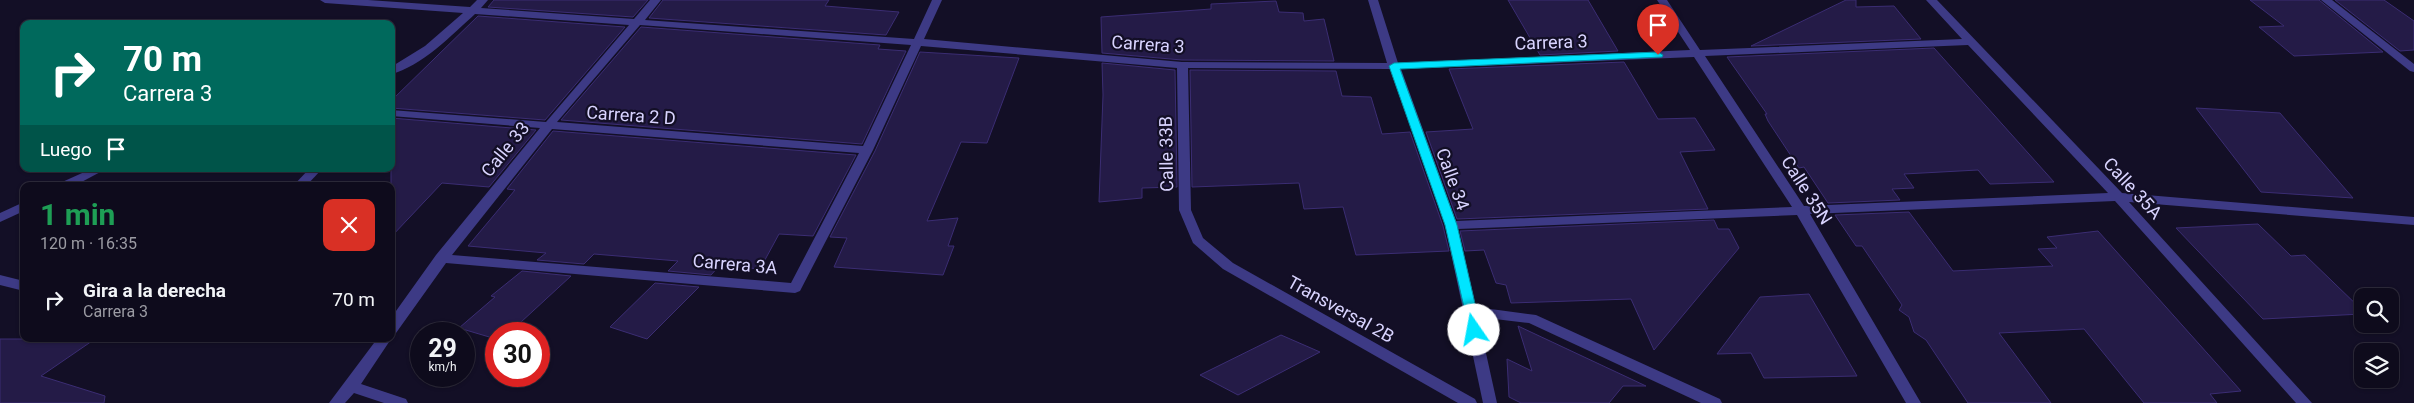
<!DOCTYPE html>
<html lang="es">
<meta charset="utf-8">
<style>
body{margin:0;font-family:Roboto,sans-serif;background:#1c1929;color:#f1f3f6;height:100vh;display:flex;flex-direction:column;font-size:19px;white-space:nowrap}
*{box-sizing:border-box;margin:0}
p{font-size:16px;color:#9b9ba3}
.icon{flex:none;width:28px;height:28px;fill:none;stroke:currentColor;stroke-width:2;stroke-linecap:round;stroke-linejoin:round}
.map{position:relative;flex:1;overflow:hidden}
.panel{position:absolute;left:20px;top:182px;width:375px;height:160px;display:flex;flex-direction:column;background:#0e0b1c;border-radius:10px;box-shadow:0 1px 4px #0004,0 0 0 1px #2e2b3b}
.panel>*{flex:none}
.banner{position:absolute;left:20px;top:20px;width:375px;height:152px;border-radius:10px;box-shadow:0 1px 4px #0004,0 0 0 1px #2e2b3b;background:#00695c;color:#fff;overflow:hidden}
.buttons{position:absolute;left:2354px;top:288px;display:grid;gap:10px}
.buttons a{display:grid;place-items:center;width:45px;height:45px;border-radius:10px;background:#0e0b1c;box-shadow:0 1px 4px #0004,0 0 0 1px #2e2b3b;font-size:25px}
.speed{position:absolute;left:410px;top:322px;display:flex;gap:10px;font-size:25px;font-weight:700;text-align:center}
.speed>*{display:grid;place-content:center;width:65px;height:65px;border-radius:50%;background:#0e0b1c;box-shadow:0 1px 4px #0004,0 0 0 1px #2e2b3b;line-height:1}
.speed small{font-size:12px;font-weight:400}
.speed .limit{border:8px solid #d22;background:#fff;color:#111}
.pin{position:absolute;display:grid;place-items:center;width:42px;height:42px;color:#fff;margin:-51px -21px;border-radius:50% 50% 50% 0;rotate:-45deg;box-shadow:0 0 5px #0007}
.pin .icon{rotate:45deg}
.me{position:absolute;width:55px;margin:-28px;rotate:348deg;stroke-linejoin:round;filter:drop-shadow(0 0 4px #0008)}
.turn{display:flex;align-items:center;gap:18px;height:105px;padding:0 20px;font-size:22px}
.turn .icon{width:65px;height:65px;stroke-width:2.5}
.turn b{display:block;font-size:35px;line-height:42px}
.then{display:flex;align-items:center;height:48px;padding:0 20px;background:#0003;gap:10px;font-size:19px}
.round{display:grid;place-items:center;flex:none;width:52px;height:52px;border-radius:10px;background:#1c1929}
.headline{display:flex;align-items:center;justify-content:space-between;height:85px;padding:0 20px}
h1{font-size:30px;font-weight:700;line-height:38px;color:#1e9e55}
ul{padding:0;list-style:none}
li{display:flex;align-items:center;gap:15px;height:65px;padding:0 20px}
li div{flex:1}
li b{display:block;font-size:19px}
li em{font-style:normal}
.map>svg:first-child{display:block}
</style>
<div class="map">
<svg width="2414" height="403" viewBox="0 0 2414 403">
<rect width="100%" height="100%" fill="#130f26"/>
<g fill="#241b47" stroke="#3b2d73">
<polygon points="494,0 648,0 633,17 488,7"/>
<polygon points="663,0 829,0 825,6 899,12 886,35 649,18"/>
<polygon points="1508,0 1588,0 1618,51 1540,55"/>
<polygon points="1846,0 1856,0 1856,7 1894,6 1921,39 1751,46"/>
<polygon points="2250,0 2319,0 2383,52 2294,56 2259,27 2284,26"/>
<polygon points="2335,0 2384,0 2414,21 2414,50 2400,51"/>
<polygon points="1276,1 1279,12 1303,13 1304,21 1324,19 1334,61 1182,60 1102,53 1101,17 1211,9 1211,4"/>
<polygon points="478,16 625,27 545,120 391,108 391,101"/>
<polygon points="641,27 880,45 878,49 906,51 862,144 561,120"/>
<polygon points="1934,48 2054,182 1990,184 1978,170 1904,174 1914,188 1892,189 1900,200 1828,203 1804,167 1799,168 1768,121 1765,114 1767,114 1727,57"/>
<polygon points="920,52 1019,58 987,143 961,142 927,221 958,218 948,246 954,246 943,275 834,267 847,238 830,237 875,151"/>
<polygon points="1624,62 1658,119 1695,118 1715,150 1680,152 1708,209 1457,219 1426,132 1473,129 1449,69"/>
<polygon points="1102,63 1175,70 1177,187 1142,188 1142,198 1099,202 1103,95"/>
<polygon points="1190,70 1336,71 1342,96 1371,97 1382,134 1410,132 1443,226 1449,251 1356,255 1343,207 1304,209 1299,183 1192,187"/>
<polygon points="2196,108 2280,113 2353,198 2261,192"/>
<polygon points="391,118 536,130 489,187 442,183 391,237"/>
<polygon points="553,131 856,155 813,236 779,234 760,269 720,265 711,275 668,271 678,261 594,254 584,264 537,260 546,253 468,246 515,190 507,189"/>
<polygon points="1909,212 1953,271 2053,266 2038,249 2057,248 2047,237 2098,231 2241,391 2210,394 2217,403 2144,403 2084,329 1999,333 2051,403 1968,403 1926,340 1914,332 1909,317 1899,310 1902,305 1862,246 1856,246 1835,215"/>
<polygon points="1714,220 1718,229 1729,229 1739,248 1654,350 1631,299 1511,303 1506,285 1496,283 1484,250 1465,251 1460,231"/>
<polygon points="2258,224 2291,256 2305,255 2362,310 2362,314 2263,319 2176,228"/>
<polygon points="522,271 571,276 508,334 496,334 496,339 459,328 495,297 491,296"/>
<polygon points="655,283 699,287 647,339 610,327"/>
<polygon points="1809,294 1857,376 1764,378 1751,353 1717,354 1760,297"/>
<polygon points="1518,326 1646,386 1623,386 1609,403 1521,403 1509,397 1507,359 1532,371"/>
<polygon points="1281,335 1320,352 1238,395 1200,375"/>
<polygon points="0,339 95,339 41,376 105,396 104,403 0,403"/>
</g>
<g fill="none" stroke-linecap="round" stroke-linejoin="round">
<g fill="#3d3a85" fill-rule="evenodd">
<path d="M320,0h48l102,7 7,-7h11l-7,8 153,11 16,-19h11l-16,20 269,19 18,-39h10l-18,39 258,23 205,1 -19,-63h10l20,63 292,-13 -33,-50h10l33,50 262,-11 -36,-39h11l185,193 292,24v8l-285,-23 183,201h-16l-181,-202 -305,13 111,189h-15l-109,-188 -339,14 18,78 60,8 184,84 2,4h-21l-172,-80 -51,-6 19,86h-14l-38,-178 -55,-156 -202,-1 3,142 12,28 30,25 242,136 2,4h-19l-235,-134 -30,-26 -14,-33 -2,-142 -256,-22 -48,104 -73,141 -5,2 -349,-30 -50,70 -5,1v-16l45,-63 104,-127 -149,-12v-6l155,12 83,-97 -154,-11c-22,20 -54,53 -84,60v-7l34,-21 38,-33 -138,-10zM640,25l271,20 -48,101 -306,-24zM1968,45l140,148 -304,13 -99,-150zM1694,57l98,150 -336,14 -55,-152zM552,129l307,24 -68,130 -339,-28z"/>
<polygon points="2321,0 2332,0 2414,64 2414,72 2410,71"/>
<polygon points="91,169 106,169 74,186 58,186 60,183"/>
<polygon points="309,169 322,169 306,186 293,186"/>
<polygon points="24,202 24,211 0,222 0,213"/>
<polygon points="0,275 24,281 24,291 0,285"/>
<polygon points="377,339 391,339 361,384 406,399 408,403 384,403 354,393 345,403 329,403"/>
</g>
</g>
<polygon fill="#00e5ff" stroke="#0095a6" points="1658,52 1663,55 1662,57 1400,69 1457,225 1481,330 1474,334 1470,333 1445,225 1389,66 1394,63"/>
<g text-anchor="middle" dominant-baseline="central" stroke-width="4.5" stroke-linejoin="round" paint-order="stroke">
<g font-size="18" fill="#d9d4ff" stroke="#130f26">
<text transform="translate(1551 42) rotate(-2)">Carrera 3</text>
<text transform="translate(1148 44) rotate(4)">Carrera 3</text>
<text transform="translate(631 115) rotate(4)">Carrera 2 D</text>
<text transform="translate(505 149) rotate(-51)">Calle 33</text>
<text transform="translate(1166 154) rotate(-91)">Calle 33B</text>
<text transform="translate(1453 179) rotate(70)">Calle 34</text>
<text transform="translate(2133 188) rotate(47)">Calle 35A</text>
<text transform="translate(1807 190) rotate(57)">Calle 35N</text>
<text transform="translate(735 264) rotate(5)">Carrera 3A</text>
<text transform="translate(1341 309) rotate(29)">Transversal 2B</text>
</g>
</g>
</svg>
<div class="buttons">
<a><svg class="icon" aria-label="search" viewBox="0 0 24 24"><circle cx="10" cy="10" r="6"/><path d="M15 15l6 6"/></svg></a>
<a><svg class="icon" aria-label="layers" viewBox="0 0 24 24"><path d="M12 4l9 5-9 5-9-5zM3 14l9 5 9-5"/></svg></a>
</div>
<div class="speed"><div>29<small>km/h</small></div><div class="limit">30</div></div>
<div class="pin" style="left:1658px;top:55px;background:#d93025"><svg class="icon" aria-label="arrive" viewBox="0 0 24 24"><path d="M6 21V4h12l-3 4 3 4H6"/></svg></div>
<svg class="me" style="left:1474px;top:330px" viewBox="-20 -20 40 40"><circle r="19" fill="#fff"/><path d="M0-13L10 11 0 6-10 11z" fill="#00e5ff"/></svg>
<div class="banner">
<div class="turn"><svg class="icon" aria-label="right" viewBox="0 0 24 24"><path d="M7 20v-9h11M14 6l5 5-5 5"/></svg><div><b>70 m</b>Carrera 3</div></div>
<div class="then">Luego<svg class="icon" aria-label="arrive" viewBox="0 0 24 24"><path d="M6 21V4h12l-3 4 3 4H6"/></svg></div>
</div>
<section class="panel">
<div class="headline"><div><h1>1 min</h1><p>120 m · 16:35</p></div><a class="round" style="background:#d93025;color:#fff"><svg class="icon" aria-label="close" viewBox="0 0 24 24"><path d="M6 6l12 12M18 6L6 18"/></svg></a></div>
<ul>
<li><svg class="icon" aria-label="right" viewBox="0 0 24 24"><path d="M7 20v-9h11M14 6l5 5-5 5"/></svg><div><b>Gira a la derecha</b><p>Carrera 3</p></div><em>70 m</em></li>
</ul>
</section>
</div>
